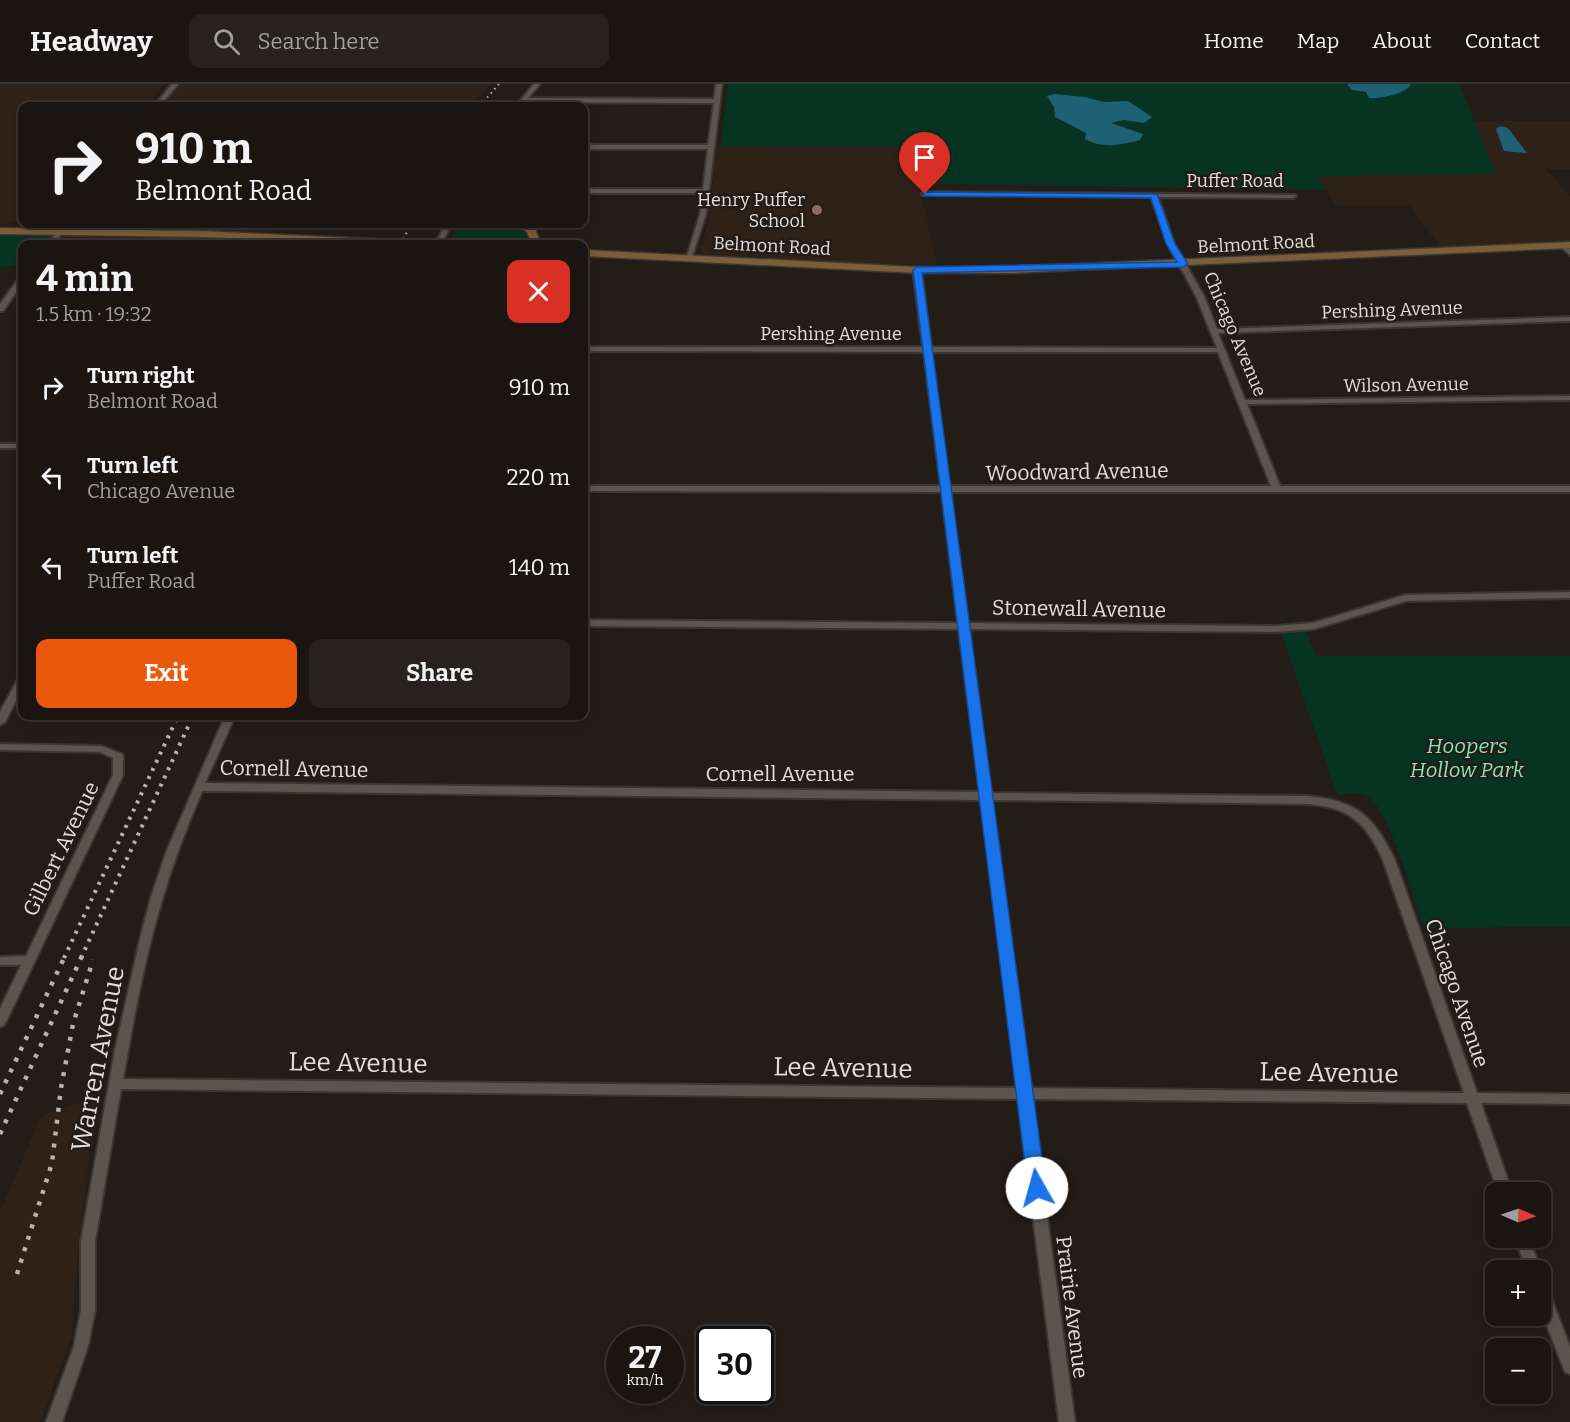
<!DOCTYPE html>
<meta charset="utf-8">
<style>
body{margin:0;font-family:Bitter,serif;background:#27221f;color:#f1f3f6;height:100vh;display:flex;flex-direction:column;font-size:22px;white-space:nowrap}
*{box-sizing:border-box;margin:0}
p{font-size:20px;color:#9f9f9f}
.icon{flex:none;width:33px;height:33px;fill:none;stroke:currentColor;stroke-width:2;stroke-linecap:round;stroke-linejoin:round}
.map{position:relative;flex:1;overflow:hidden}
.panel{position:absolute;left:18px;top:156px;width:570px;height:480px;display:flex;flex-direction:column;background:#1a1511;border-radius:12px;box-shadow:0 3px 9px #0003,0 0 0 2px #383431}
.panel>*{flex:none}
.banner{position:absolute;left:18px;top:18px;width:570px;height:126px;border-radius:12px;box-shadow:0 3px 9px #0003,0 0 0 2px #383431;background:#1a1511;color:#f1f3f6;overflow:hidden}
.needle{width:39px;rotate:92deg}
.controls{position:absolute;left:1485px;top:1098px;display:grid;gap:12px}
.controls a{display:grid;place-items:center;width:66px;height:66px;border-radius:12px;background:#1a1511;box-shadow:0 3px 9px #0003,0 0 0 2px #383431;font-size:30px}
.speed{position:absolute;left:606px;top:1242px;display:flex;gap:12px;font-size:30px;font-weight:700;text-align:center}
.speed>*{display:grid;place-content:center;width:78px;height:78px;border-radius:50%;background:#1a1511;box-shadow:0 3px 9px #0003,0 0 0 2px #383431;line-height:1}
.speed small{font-size:15px;font-weight:400}
.speed .limit{border:3px solid #111;border-radius:9px;background:#fff;color:#111}
.pin{position:absolute;display:grid;place-items:center;width:51px;height:51px;color:#fff;margin:-62px -26px;border-radius:50% 50% 50% 0;rotate:-45deg;box-shadow:0 0 6px #0007}
.pin .icon{rotate:45deg}
.me{position:absolute;width:66px;margin:-33px;rotate:353deg;stroke-linejoin:round;filter:drop-shadow(0 0 4px #0008)}
.turn{display:flex;align-items:center;gap:21px;height:126px;padding:0 18px;font-size:27px}
.turn .icon{width:78px;height:78px;stroke-width:2.5}
.turn b{display:block;font-size:42px;line-height:51px}
.round{display:grid;place-items:center;flex:none;width:63px;height:63px;border-radius:12px;background:#27221f}
.headline{display:flex;align-items:center;justify-content:space-between;height:102px;padding:0 18px}
h1{font-size:36px;font-weight:700;line-height:45px}
.cta{display:flex;gap:12px;margin-top:auto;padding:12px 18px}
.cta a{flex:1;height:69px;border-radius:12px;background:#ea580c;color:#fff;font-size:24px;font-weight:700;line-height:69px;text-align:center}
.cta a+a{background:#27221f;color:#f1f3f6}
ul{padding:0;list-style:none}
li{display:flex;align-items:center;gap:18px;height:90px;padding:0 18px}
li div{flex:1}
li b{display:block;font-size:22px}
li em{font-style:normal}
header{display:flex;align-items:center;gap:36px;box-sizing:border-box;height:84px;padding:0 30px;background:#1a1511;border-bottom:2px solid #383431}
header strong{font-size:28px}
nav{display:flex;gap:33px;margin-inline-start:auto;font-size:21px}
.search{width:420px;height:54px;background:#27221f;display:flex;align-items:center;gap:15px;box-sizing:border-box;padding:0 21px;border-radius:12px;color:#9f9f9f;font-size:22px}
.map>svg:first-child{display:block}
</style>
<header>
<strong>Headway</strong>
<div class="search"><svg class="icon" aria-label="search" viewBox="0 0 24 24"><circle cx="10" cy="10" r="6"/><path d="M15 15l6 6"/></svg>Search here</div>
<nav><a>Home</a><a>Map</a><a>About</a><a>Contact</a></nav>
</header>
<div class="map">
<svg width="1570" height="1338" viewBox="0 0 1570 1338">
<rect width="100%" height="100%" fill="#231c17"/>
<g fill="#2e2118">
<polygon points="0,0 164,0 147,22 22,22 22,139 0,140"/>
<polygon points="180,0 491,0 471,22 163,22"/>
<polygon points="1474,37 1570,37 1570,85 1546,85 1570,112 1570,157 1440,163 1410,122 1336,121 1317,92 1495,90"/>
<polygon points="717,62 934,63 941,100 921,110 937,181 855,179 704,170 699,163 703,160 708,135"/>
<polygon points="198,140 281,140 272,149 195,145"/>
<polygon points="70,151 212,155 246,157 256,160 54,160 60,154"/>
<polygon points="97,1012 77,1174 72,1252 40,1338 0,1338 0,1128 41,1032"/>
</g>
<g fill="#073422">
<polygon points="728,0 1459,0 1496,90 1318,92 1327,106 941,100 933,63 721,62"/>
<polygon points="76,140 198,140 195,145 74,141"/>
<polygon points="475,140 510,141 526,149 527,153 513,160 450,157 460,142"/>
<polygon points="0,151 46,151 51,153 46,160 22,160 22,180 0,184"/>
<path d="M1306,547l10,25h254v271l-146,1c-9,-27 -35,-117 -55,-131 -9,-6 -22,-3 -32,-3l-56,-161z"/>
</g>
<g fill="#1e6175">
<path d="M1347,0h64c-4,10 -32,15 -42,14l-3,-6 -14,-2z"/>
<path d="M1055,10l30,3 19,5 24,-1 24,16 -8,6 -20,-3 -13,3 32,11 -3,6c-18,5 -38,9 -55,-1l1,-6 -31,-16 -1,-10 -7,-11z"/>
<polygon points="1500,42 1508,44 1527,69 1504,67 1496,45"/>
</g>
<g fill="none" stroke-linecap="round" stroke-linejoin="round">
<polyline stroke="#403934" stroke-width="9" stroke-dasharray="9 4.5" stroke-linecap="butt" points="394,159 411,160"/>
<g stroke="#3c3632" stroke-width="4">
<g id="street">
<polygon points="172,0 178,0 160,22 154,22"/>
<polygon points="534,0 540,0 528,14 714,15 716,0 722,0 706,130 691,176 686,175 700,130 702,109 584,109 584,105 703,105 708,65 584,65 584,61 708,61 714,19 526,18 522,22 516,22"/>
<path d="M925,108l370,3 1,1 -3,2 -135,-1 16,47 30,52 13,33 353,-12v4l-352,12 27,67 325,-4v4l-323,4 33,82h290v6h-620l18,131 307,3 38,-3 92,-28 165,-3v6l-164,3 -92,28 -39,3 -306,-3 21,164 319,3c50,6 64,20 86,64l82,233 93,1v10l-89,-1 31,89h-14l-31,-89 -436,-4 44,323h-16l-41,-323 -897,-10 -26,152v69l-7,36 -26,76h-16l28,-76 7,-36v-69l34,-191 26,-115 10,-38 16,-47 58,-134h10l-30,67 775,9 -21,-163 -375,-3v-6l374,3 -16,-131 -358,-1v-5h357l-17,-134 -340,-1v-4h339l-10,-77 4,-2 4,2 10,77 286,1 -21,-52 -28,-52 -17,-47 -228,-2 -1,-1zM931,268h287l53,134h-322zM202,707l779,9 36,288 -894,-9c11,-62 22,-125 41,-185 10,-35 24,-69 38,-103zM991,716l318,4c42,4 57,19 74,56l81,233 -434,-5z"/>
<polygon points="64,140 70,140 53,160 47,160"/>
<polygon points="446,140 452,140 441,160 435,160"/>
<polygon points="1561,161 1565,161 1570,165 1570,171 1561,163"/>
<polygon points="19,194 22,194 22,200 3,227 0,227 0,220"/>
<rect x="0" y="360" width="22" height="4"/>
<polygon points="22,594 22,605 5,638 0,641 0,628 17,597"/>
<polygon points="0,660 101,662 122,670 123,672 123,691 6,938 4,941 0,943 0,925 21,881 0,881 0,873 26,872 113,691 113,674 100,668 0,666"/>
<polygon points="1515,1154 1529,1154 1541,1186 1540,1187 1527,1186"/>
<polygon points="1540,1197 1545,1198 1547,1203 1570,1263 1570,1290 1565,1288 1563,1283 1540,1224"/>
</g>
</g>
<g stroke="#3c3632" stroke-width="3">
<g id="secondary">
<polygon points="516,140 526,140 535,145 539,155 546,160 535,160 531,158 527,148"/>
<polygon points="0,144 203,147 394,156 399,159 363,160 203,153 0,150"/>
<polygon points="1570,158 1570,164 1012,189 917,189 584,172 584,166 917,183 1012,183"/>
</g>
</g>
<use href="#street" fill="#5d544e" fill-rule="evenodd"/>
<use href="#secondary" fill="#7b5d3a" fill-rule="evenodd"/>
<g stroke="#b8b3af" stroke-width="2" stroke-dasharray="1.5 4" stroke-linecap="butt">
<polyline points="480,22 499,0"/>
<polyline points="401,160 411,140"/>
</g>
<g stroke="#b8b3af" stroke-width="4" stroke-dasharray="3 6" stroke-linecap="butt">
<polyline points="64,874 178,632"/>
<polyline points="81,874 193,632"/>
</g>
<g stroke="#b8b3af" stroke-width="4.5" stroke-dasharray="4 8" stroke-linecap="butt">
<polyline points="0,1010 65,872"/>
<polyline points="0,1050 82,872"/>
<polyline points="17,1190 52,1079 61,1004 73,940 93,876"/>
</g>
</g>
<polygon fill="#1a73e8" stroke="#114b97" stroke-width="1.5" points="925,108 1157,110 1175,160 1188,180 1183,183 922,189 1046,1104 1043,1109 1037,1111 1031,1109 1028,1104 913,186 917,183 1177,178 1166,160 1151,114 922,112"/>
<circle fill="#8d6e63" stroke="#231c17" stroke-width="2" cx="817" cy="126" r="6"/>
<g text-anchor="middle" dominant-baseline="central" stroke-width="5" stroke-linejoin="round" paint-order="stroke">
<g font-size="18" fill="#e2ddd9" stroke="#231c17">
<text x="1235" y="97">Puffer Road</text>
<text transform="translate(1256 160) rotate(-3)">Belmont Road</text>
<text transform="translate(772 162) rotate(3)">Belmont Road</text>
<text transform="translate(1392 226) rotate(-2)">Pershing Avenue</text>
<text x="831" y="250">Pershing Avenue</text>
<text transform="translate(1235 250) rotate(67)">Chicago Avenue</text>
<text transform="translate(1406 301) rotate(-1)">Wilson Avenue</text>
</g>
<g font-size="18" fill="#e2ddd9" stroke="#231c17" text-anchor="end">
<text x="805" y="116">Henry Puffer<tspan x="805" dy="21">School</tspan></text>
</g>
<g font-size="21" fill="#e2ddd9" stroke="#231c17">
<text transform="translate(1077 388) rotate(-1)">Woodward Avenue</text>
<text transform="translate(1079 525) rotate(1)">Stonewall Avenue</text>
<text transform="translate(294 685) rotate(1)">Cornell Avenue</text>
<text x="780" y="690">Cornell Avenue</text>
<text transform="translate(61 765) rotate(-64)">Gilbert Avenue</text>
<text transform="translate(1457 909) rotate(71)">Chicago Avenue</text>
<text transform="translate(1072 1223) rotate(83)">Prairie Avenue</text>
</g>
<g font-size="21" font-style="italic" fill="#7ee7b5" stroke="#231c17">
<text x="1467" y="662">Hoopers<tspan x="1467" dy="24">Hollow Park</tspan></text>
</g>
<g font-size="26" fill="#e2ddd9" stroke="#231c17">
<text transform="translate(98 975) rotate(-79)">Warren Avenue</text>
<text transform="translate(358 979) rotate(1)">Lee Avenue</text>
<text transform="translate(843 984) rotate(1)">Lee Avenue</text>
<text transform="translate(1329 989) rotate(1)">Lee Avenue</text>
</g>
</g>
</svg>
<div class="controls">
<a><svg class="needle" viewBox="-14 -14 28 28"><path d="M0-13l5 13h-10z" fill="#e53935"/><path d="M0 13l5-13h-10z" fill="#9f9f9f"/></svg></a>
<a>+</a>
<a>−</a>
</div>
<div class="speed"><div>27<small>km/h</small></div><div class="limit">30</div></div>
<div class="pin" style="left:925px;top:110px;background:#d93025"><svg class="icon" aria-label="arrive" viewBox="0 0 24 24"><path d="M6 21V4h12l-3 4 3 4H6"/></svg></div>
<svg class="me" style="left:1037px;top:1104px" viewBox="-20 -20 40 40"><circle r="19" fill="#fff"/><path d="M0-13L10 11 0 6-10 11z" fill="#1a73e8"/></svg>
<div class="banner">
<div class="turn"><svg class="icon" aria-label="right" viewBox="0 0 24 24"><path d="M7 20v-9h11M14 6l5 5-5 5"/></svg><div><b>910 m</b>Belmont Road</div></div>
</div>
<section class="panel">
<div class="headline"><div><h1>4 min</h1><p>1.5 km · 19:32</p></div><a class="round" style="background:#d93025;color:#fff"><svg class="icon" aria-label="close" viewBox="0 0 24 24"><path d="M6 6l12 12M18 6L6 18"/></svg></a></div>
<ul>
<li><svg class="icon" aria-label="right" viewBox="0 0 24 24"><path d="M7 20v-9h11M14 6l5 5-5 5"/></svg><div><b>Turn right</b><p>Belmont Road</p></div><em>910 m</em></li>
<li><svg class="icon" aria-label="left" viewBox="0 0 24 24"><path d="M17 20v-9H6M10 6l-5 5 5 5"/></svg><div><b>Turn left</b><p>Chicago Avenue</p></div><em>220 m</em></li>
<li><svg class="icon" aria-label="left" viewBox="0 0 24 24"><path d="M17 20v-9H6M10 6l-5 5 5 5"/></svg><div><b>Turn left</b><p>Puffer Road</p></div><em>140 m</em></li>
</ul>
<div class="cta"><a>Exit</a><a>Share</a></div>
</section>
</div>
